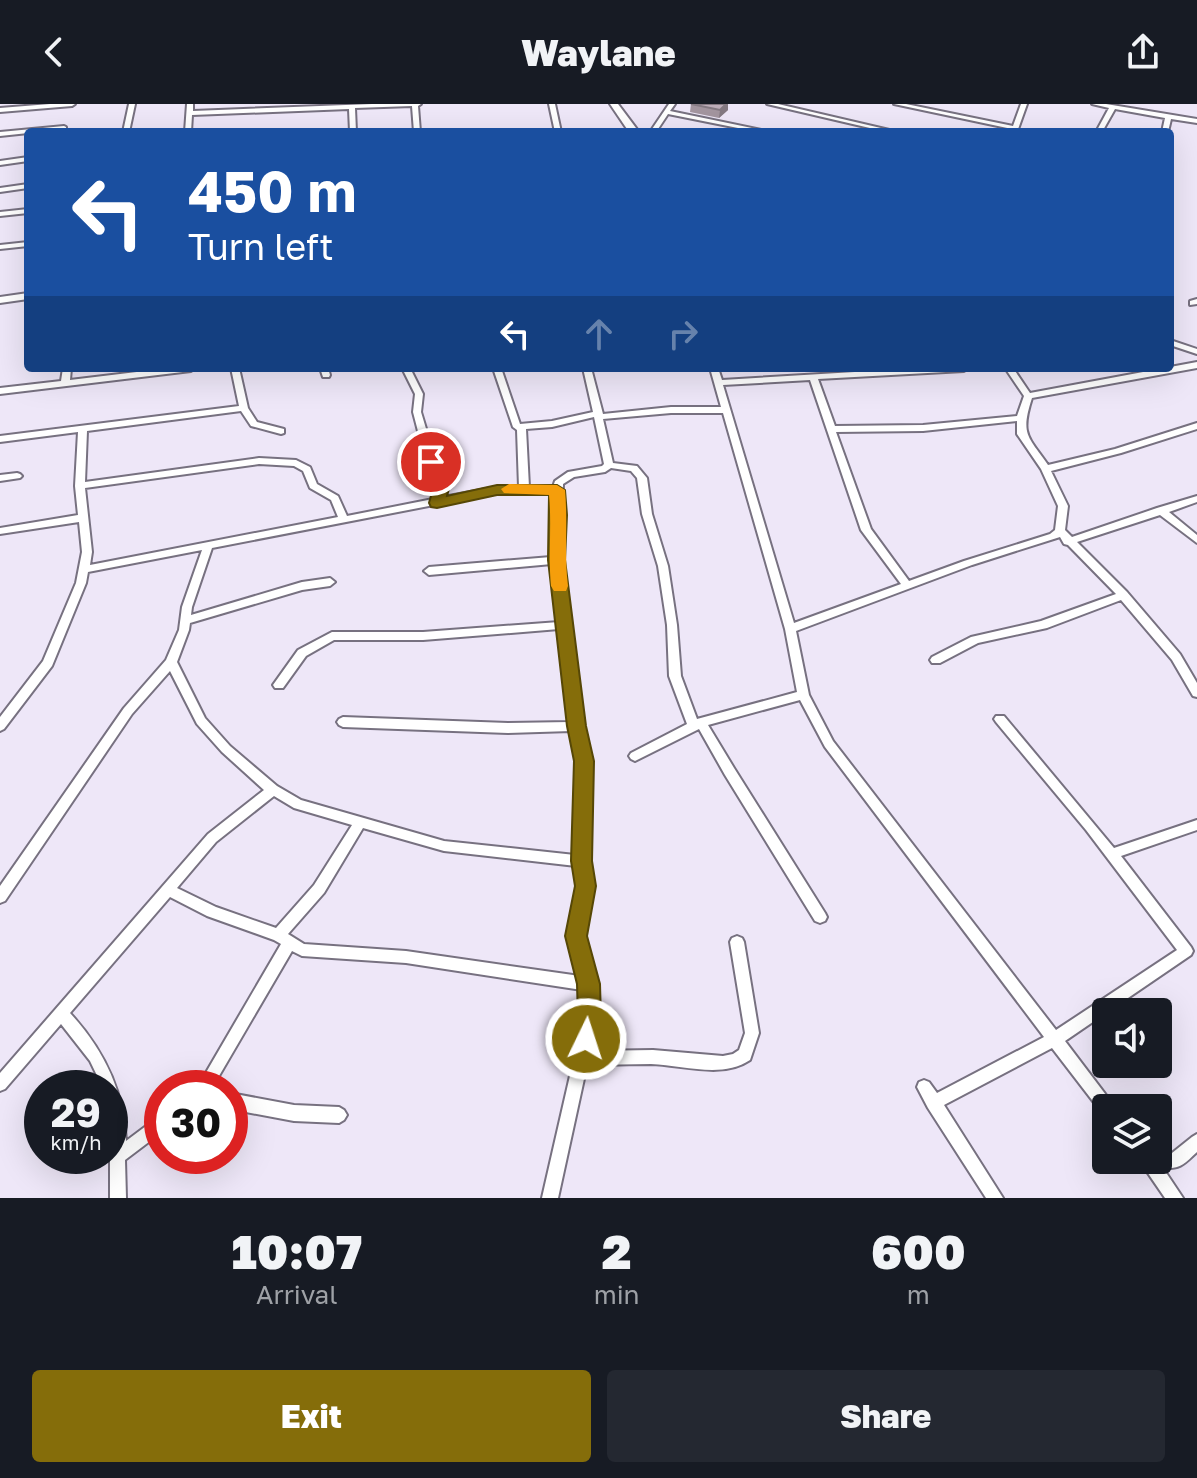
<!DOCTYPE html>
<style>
body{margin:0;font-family:"Golos Text",sans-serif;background:#242831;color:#f1f3f6;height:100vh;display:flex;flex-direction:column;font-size:30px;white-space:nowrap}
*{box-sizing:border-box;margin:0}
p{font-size:26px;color:#9ea1a6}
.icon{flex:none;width:44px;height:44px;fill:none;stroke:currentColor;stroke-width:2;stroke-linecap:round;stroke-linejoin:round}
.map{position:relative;height:1094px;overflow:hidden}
.side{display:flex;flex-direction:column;background:#171b24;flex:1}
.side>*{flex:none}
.hud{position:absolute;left:24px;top:24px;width:1150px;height:244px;border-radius:8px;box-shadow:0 8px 32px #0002;background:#1a4fa0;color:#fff;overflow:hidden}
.buttons{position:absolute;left:1092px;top:894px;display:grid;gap:16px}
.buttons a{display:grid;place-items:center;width:80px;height:80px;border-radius:8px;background:#171b24;box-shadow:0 8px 32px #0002;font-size:40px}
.speed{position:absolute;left:24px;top:966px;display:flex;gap:16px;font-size:40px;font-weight:700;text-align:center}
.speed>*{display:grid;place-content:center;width:104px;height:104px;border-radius:50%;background:#171b24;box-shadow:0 8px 32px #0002;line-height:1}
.speed small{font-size:20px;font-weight:400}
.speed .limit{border:12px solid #d22;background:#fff;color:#111}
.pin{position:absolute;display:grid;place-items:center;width:68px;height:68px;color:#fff;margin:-34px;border:4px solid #fff;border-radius:50%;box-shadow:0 2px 8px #0007}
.me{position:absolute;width:88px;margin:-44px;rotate:4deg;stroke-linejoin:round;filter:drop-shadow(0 0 6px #0008)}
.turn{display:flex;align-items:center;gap:28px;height:168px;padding:0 32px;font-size:36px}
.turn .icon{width:104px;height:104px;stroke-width:2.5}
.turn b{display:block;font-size:56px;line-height:68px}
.lanes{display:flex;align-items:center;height:76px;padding:0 32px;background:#0003;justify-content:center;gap:40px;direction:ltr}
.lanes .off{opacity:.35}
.eta{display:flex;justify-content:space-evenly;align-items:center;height:136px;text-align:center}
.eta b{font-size:48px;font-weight:800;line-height:56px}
.action{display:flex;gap:16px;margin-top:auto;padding:16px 32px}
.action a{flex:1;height:92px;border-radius:8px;background:#856d0a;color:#fff;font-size:32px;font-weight:800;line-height:92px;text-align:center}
.action a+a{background:#242831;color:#f1f3f6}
header{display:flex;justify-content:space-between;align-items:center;height:104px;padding:0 32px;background:#171b24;font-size:36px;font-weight:800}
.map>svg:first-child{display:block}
</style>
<header><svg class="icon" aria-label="back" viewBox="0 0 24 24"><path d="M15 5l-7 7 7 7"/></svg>Waylane<svg class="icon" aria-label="share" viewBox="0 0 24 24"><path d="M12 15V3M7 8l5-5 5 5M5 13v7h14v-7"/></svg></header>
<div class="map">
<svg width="1197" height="1094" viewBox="0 0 1197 1094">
<rect width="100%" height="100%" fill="#eee7f8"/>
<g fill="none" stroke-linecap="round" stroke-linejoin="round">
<g stroke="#777180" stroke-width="4">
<g id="street">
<polygon points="50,0 75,0 72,2 0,8 0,4"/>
<polygon points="129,0 135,0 129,28 123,28"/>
<polygon points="187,0 193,0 193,7 372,0 421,0 418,2 420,28 414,28 412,2 355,4 356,28 350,28 349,5 192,11 191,28 185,28"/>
<polygon points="549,0 555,0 561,28 555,28"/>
<polygon points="669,0 675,0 670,7 771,28 758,28 668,10 656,28 650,28"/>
<polygon points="767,0 778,0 898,28 887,28"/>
<polygon points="894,0 906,0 1013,22 1021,0 1027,0 1017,28 1011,28 1012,25"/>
<polygon points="1092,0 1106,0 1197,15 1197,19 1171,15 1168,28 1162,28 1165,14 1115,5 1102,28 1096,28 1109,4"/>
<polygon points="64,22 66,23 66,25 0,32 0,28"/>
<polygon points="28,53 28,57 0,61 0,57"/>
<polygon points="28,80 28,84 0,88 0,84"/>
<polygon points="28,105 28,109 0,112 0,108"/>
<polygon points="28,138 28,142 0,145 0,141"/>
<polygon points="1197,195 1197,200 1190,201 1190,197"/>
<polygon points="1170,236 1197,245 1197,250 1170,241"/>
<path d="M1197,258v6l-165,30c-12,37 -4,38 16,67l67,-16 82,-26v6l-76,24 -70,18 17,35 -3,24 7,7 85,-29 40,-12v6l-28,10 28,23v8l-37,-28 -83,27 50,50 53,62 17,29v14l-4,-1 -21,-36 -51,-60 -74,28 -69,15 -38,20h-8l-2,-3 2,-3 39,-20 70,-16 75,-27 -48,-49 -4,-1 -4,-7 -88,28 -176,66 13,64 24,46 223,289 121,-80 -91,-120 -90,-108 -2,-3 2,-3h8l110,132 83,-28v10l-76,26 70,91 2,4 -2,4 -126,86 47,62 3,5h-9v7l-4,-2 -50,-65 -108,57 59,93h-17l-58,-90 -11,-21 2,-5 5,-2 5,2 8,11 107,-56 -219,-290 -25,-47 -92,25 26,43 91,145 2,4 -2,4 -5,2 -5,-2 -90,-146 -26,-46 -64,32 -4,-2 -2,-3 2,-3 56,-29 -18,-48 -2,-51 -9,-59 -16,-52 -5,-36 -6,-7 -20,-3 -6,4 -31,5 -11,7 -2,69 21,173 8,35 -3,100 6,25 -10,50 13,48 1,35 -7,32 63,-1 70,6 10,-2 6,-4 6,-17 -15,-91 2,-4 5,-2 5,2 2,4 15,91 -9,27c-28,19 -67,5 -99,4 -21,0 -43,1 -64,1l-29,133h-16l41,-179 -1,-29 -176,-27 -104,-7 -10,-5 -80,137h-15l84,-144 -7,-4 -67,-24 -37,-19 -100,116c34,37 54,78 56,128l36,-27v18l-37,28 1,38h-16v-110h-7l-13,-27 -29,-37 -56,65 -5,2v-18l208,-239 56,-44 -42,-38 -25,-28 -27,-53 -38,43 -127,187 -5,2v-17l124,-178 42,-48 13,-30 3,-23 20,-57 -114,22 -2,11 -34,83 -48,63 -4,2v-14l43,-56 33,-78 6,-31 -3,-30 -79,12v-6l78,-13 -3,-29 3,-54 -78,10v-6l239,-30 -8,-38h8l9,40 9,14 27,7v4l-3,1 -30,-8 -10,-15 -154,20 -2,51 174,-24 37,2 14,7 7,17 21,12 9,20 86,-17 4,-14 -11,-23 -13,-50 2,-18 -13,-26h8l13,26 -2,18 15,50 11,23 -4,12 54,-10h22l-2,-57 -4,-3 -20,-59h8l19,56 32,-3 41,-9 -10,-44h8l12,46 68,-7h50l-11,-39h8l4,12 200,-12h46l-4,3 -146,8 17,47 88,-1 94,-9 7,-20 -19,-28h8l17,25zM810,276l51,150 40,54 -107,39 -71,-238zM671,309h52l62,216 12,63 -100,27 -16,-43 -4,-51 -9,-59 -16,-52 -5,-36 -10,-12 -24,-3 -10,-44zM594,313l10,47 -2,2 -34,6 -13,9 -2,6h-24l-3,-58 26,-2zM1017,317v13l24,35 17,37 -3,24 -5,4 -86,27 -55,20 -38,-52 -35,-97 87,-1zM259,360l35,2 9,5 7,17 21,12 7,17 -248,48 2,-13 -7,-64zM497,389h56l-2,64 -122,10 -5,4 5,4 123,-11 7,58 -136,10h-91l-34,18 -25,35 2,3h8l23,-32 28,-16h89l136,-11 11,93 -62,1 -165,-6 -4,2 -2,3 2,3 4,2 165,6 63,-2 7,30 -3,94 -131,-14 -143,-41 -24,-14 -47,-40 -25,-28 -28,-56 12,-32 1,-7 112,-33 28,-4 5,-4 -5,-4 -28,4 -111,33 1,-8 20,-59 222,-43 3,1zM274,692l20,12 58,17 -38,60 -38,43 -60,-21 -39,-19 39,-46zM363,724l81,23 132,15 3,20 -10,50 11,40 -174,-25 -102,-7 -16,-10 36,-41z"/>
<polygon points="63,264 71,264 70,276 170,264 195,264 191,267 0,290 0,284 61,277"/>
<polygon points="320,264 328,264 330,271 329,273 323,273"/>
<polygon points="17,369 20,370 22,372 20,374 0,377 0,371"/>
<polygon points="230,989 294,1001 339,1003 344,1006 347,1011 344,1016 339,1019 294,1017 230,1005"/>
<path d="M1197,1030v18c-13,12 -16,17 -34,16l20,30h-18l-26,-38h19v-8l14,1 20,-16z"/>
</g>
</g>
<g stroke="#777180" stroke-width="4">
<g id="secondary">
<polygon points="610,0 618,0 639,28 629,28"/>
<polygon points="28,189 28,195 0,199 0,193"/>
</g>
</g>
<use href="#street" fill="#fff" fill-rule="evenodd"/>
<use href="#secondary" fill="#fff" fill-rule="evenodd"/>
</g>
<polygon fill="#a3959f" points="691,0 728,6 719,14 690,8"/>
<polygon fill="#847982" points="726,0 728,0 728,6 719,14 720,6"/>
<polygon fill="#bdadb9" stroke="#847982" stroke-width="2" points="691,0 726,0 720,6"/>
<polygon fill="#856d0a" stroke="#564706" stroke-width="2" points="431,353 437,355 450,381 447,392 497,381 557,381 565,386 567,411 565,456 586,622 594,657 592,757 596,782 587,832 600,880 601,915 595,943 586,946 578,943 574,935 578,915 577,880 565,832 575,782 571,757 574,657 567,622 548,456 549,391 497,391 437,404 431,403 429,399 434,381 424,358"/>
<path fill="#f59e0b" d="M509,380l48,1 8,5c3,33 -1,64 3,96l-2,5h-12l-3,-5c-3,-30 1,-60 -2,-91l-45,-2 -3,-4z"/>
</svg>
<div class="buttons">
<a><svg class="icon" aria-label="sound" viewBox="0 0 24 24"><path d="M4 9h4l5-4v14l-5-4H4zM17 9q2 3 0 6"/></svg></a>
<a><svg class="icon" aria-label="layers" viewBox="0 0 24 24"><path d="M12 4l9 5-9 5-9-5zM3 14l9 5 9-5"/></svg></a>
</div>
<div class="speed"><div>29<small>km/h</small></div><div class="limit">30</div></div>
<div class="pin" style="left:431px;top:358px;background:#d93025"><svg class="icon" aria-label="arrive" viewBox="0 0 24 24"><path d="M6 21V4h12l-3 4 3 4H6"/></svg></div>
<svg class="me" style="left:586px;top:935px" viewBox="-20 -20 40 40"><circle r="17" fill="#856d0a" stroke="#fff" stroke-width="3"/><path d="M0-11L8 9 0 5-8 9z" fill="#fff"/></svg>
<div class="hud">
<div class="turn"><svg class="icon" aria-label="left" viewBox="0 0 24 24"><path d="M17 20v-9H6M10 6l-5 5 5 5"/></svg><div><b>450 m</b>Turn left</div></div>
<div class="lanes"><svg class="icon" aria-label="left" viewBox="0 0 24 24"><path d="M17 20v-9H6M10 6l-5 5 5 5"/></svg><svg class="icon off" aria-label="ahead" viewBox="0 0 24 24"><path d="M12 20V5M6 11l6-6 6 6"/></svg><svg class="icon off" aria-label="right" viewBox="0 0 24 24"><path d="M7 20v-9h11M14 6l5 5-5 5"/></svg></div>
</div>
</div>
<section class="side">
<div class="eta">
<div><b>10:07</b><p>Arrival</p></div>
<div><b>2</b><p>min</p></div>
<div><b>600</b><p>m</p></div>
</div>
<div class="action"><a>Exit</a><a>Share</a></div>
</section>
